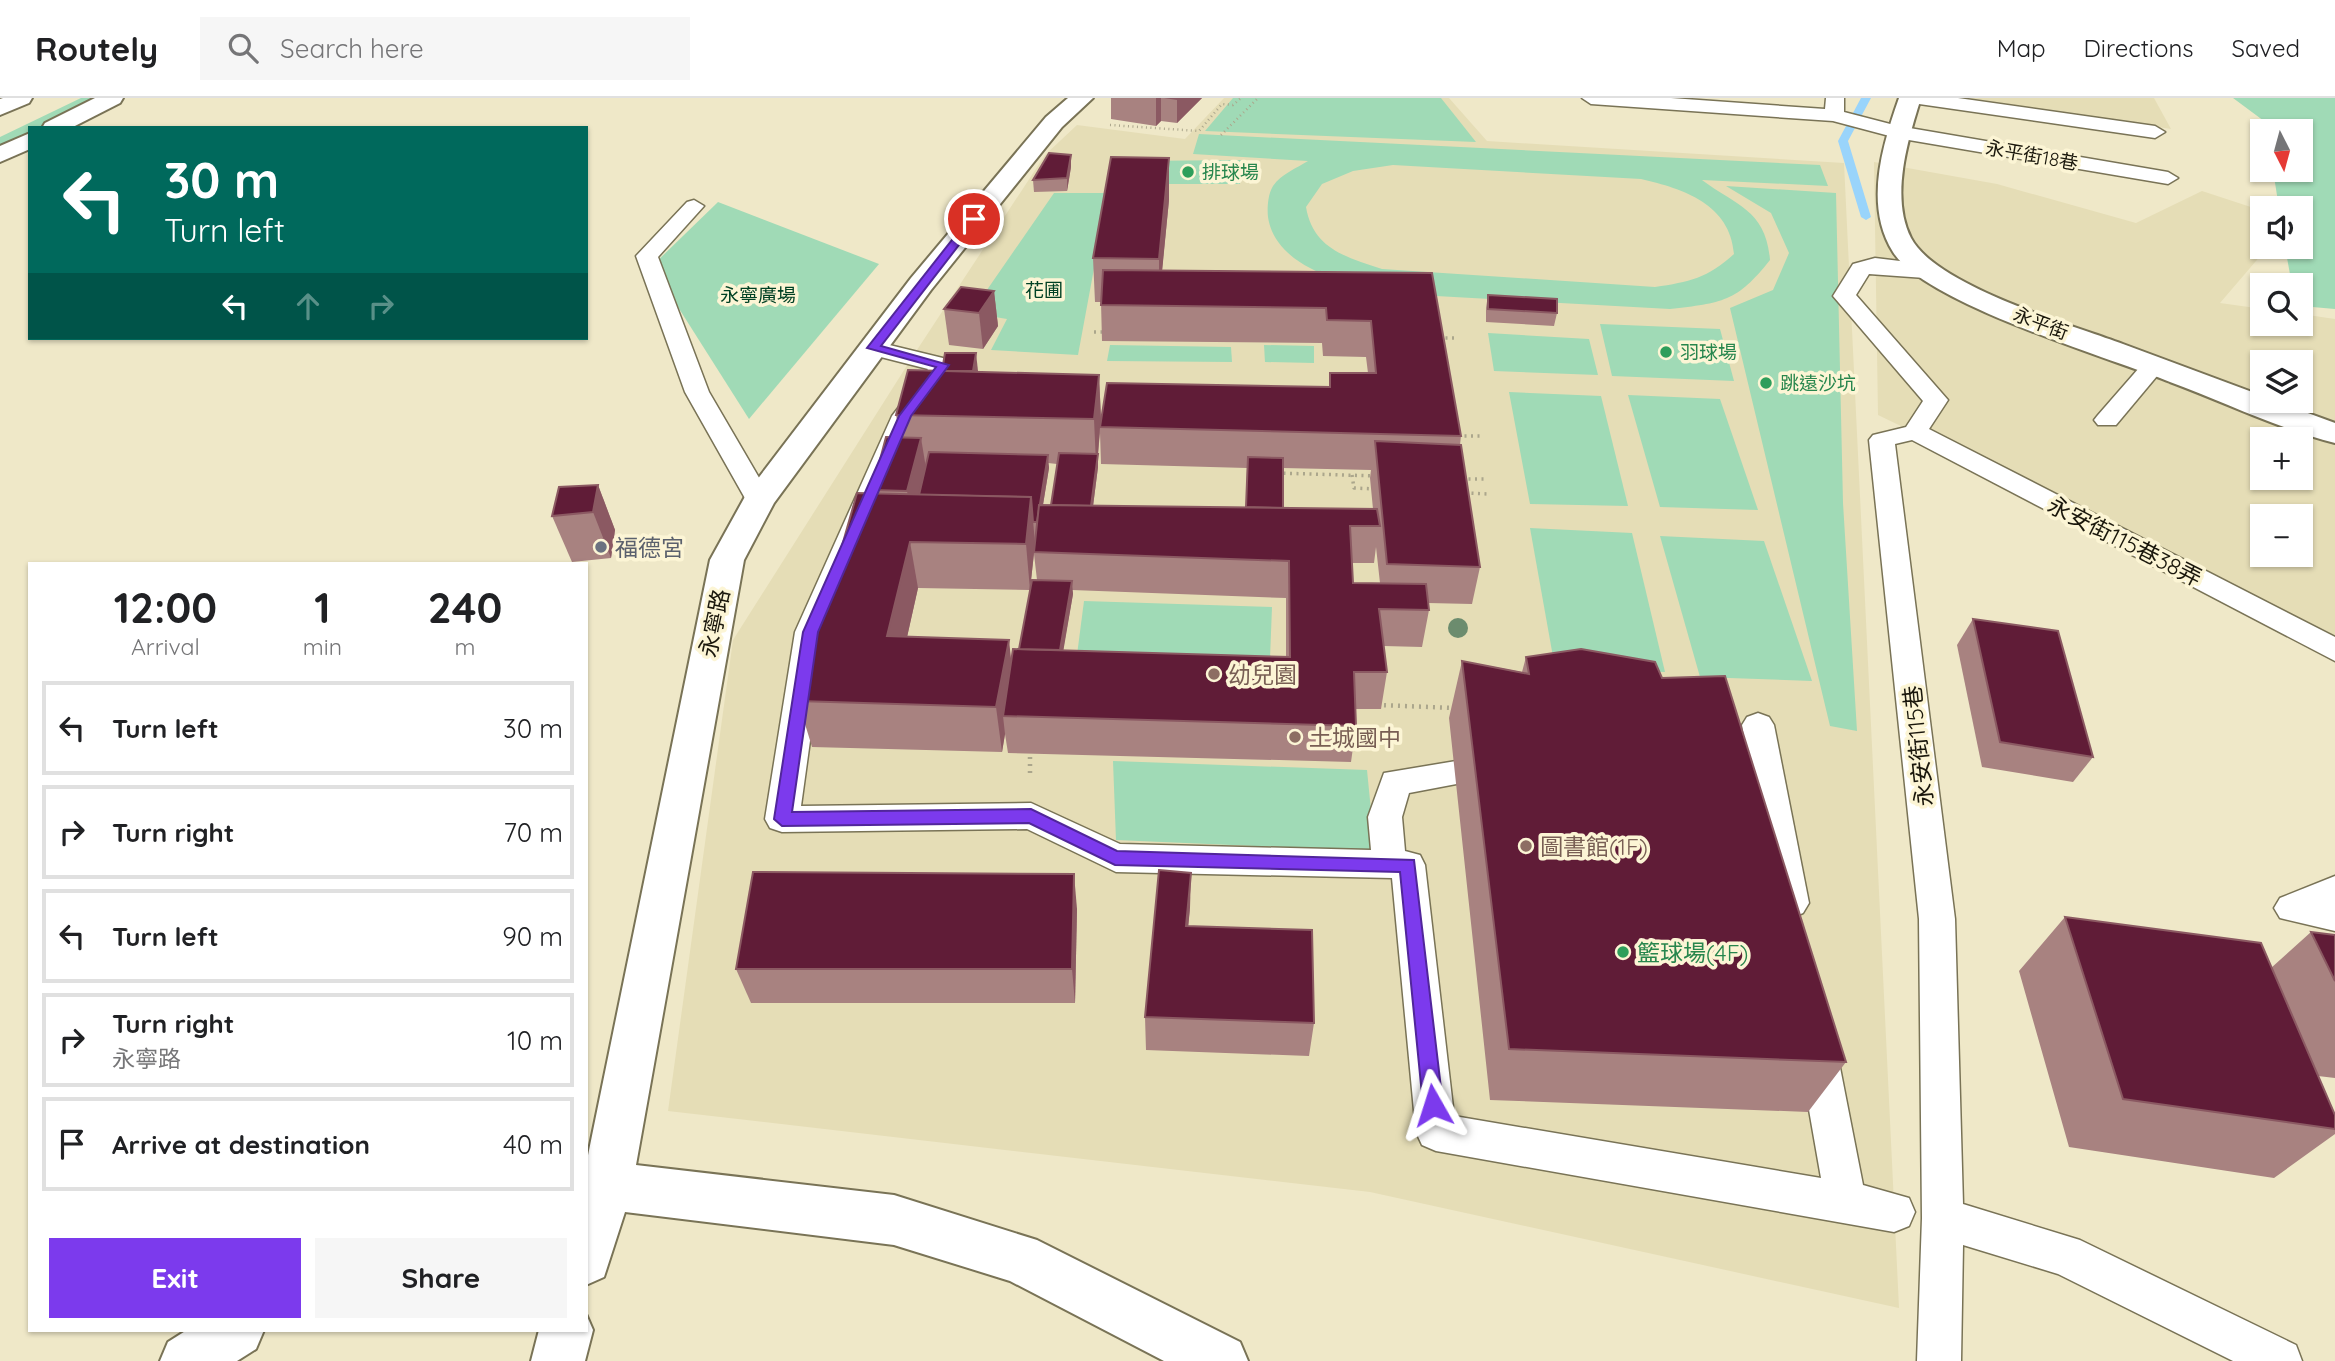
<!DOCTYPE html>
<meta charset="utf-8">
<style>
body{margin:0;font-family:Quicksand,"Noto Sans TC",sans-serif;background:#f6f6f6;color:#202124;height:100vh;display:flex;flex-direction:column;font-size:26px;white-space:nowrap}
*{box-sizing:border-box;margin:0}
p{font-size:23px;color:#757577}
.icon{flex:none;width:38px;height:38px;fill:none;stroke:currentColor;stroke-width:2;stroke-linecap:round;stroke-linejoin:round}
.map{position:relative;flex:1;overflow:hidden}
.sheet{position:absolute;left:28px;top:464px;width:560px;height:770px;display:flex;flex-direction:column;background:#fff;border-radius:0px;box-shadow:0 2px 5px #0004}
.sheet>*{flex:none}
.guide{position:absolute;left:28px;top:28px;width:560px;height:214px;border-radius:0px;box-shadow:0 2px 5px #0004;background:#00695c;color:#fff;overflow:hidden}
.needle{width:46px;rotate:174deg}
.tools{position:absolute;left:2250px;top:21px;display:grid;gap:14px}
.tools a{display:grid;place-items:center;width:63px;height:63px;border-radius:0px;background:#fff;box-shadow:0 2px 5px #0004;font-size:35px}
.pin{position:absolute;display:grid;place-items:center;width:60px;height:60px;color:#fff;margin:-30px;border:4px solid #fff;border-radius:50%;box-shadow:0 2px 7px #0007}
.me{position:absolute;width:77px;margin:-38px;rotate:354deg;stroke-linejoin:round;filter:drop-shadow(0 0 5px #0008)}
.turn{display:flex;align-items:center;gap:24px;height:147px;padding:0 21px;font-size:32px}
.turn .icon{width:91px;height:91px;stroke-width:2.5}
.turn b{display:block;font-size:49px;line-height:60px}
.lanes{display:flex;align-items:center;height:66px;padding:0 21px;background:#0003;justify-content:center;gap:35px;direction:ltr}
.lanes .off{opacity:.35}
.eta{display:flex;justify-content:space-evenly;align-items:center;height:119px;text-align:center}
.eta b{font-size:42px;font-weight:800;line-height:49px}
.button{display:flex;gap:14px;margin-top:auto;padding:14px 21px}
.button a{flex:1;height:80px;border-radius:0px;background:#7c3aed;color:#fff;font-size:28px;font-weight:800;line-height:80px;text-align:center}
.button a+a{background:#f6f6f6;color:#202124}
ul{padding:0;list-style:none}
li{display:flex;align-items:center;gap:21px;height:94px;margin:0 14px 10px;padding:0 7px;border:4px solid #e0e0e0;border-radius:0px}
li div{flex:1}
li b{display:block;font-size:26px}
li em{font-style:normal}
header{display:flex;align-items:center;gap:42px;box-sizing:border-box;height:98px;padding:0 35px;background:#fff;border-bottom:2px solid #e0e0e0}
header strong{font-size:33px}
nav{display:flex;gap:38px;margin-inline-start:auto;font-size:24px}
.search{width:490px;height:63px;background:#f6f6f6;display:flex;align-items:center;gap:18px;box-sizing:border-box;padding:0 24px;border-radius:0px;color:#757577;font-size:26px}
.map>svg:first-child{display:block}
</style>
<header>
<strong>Routely</strong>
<div class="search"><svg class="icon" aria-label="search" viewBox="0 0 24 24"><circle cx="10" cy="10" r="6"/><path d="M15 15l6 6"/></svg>Search here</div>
<nav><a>Map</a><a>Directions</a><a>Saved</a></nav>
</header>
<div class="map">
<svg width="2335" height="1263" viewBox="0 0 2335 1263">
<rect width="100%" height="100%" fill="#efe8c8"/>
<g fill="#e5ddb6" fill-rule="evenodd">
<polygon points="1224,0 1449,0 1487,43 1844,65 1899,1210 1370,1094 668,1013 733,542 913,258 1045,57 1077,27 1185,41"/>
<polygon points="1969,0 2154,0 2171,31"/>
<path d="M1874,64l123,22 139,39 66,-32 61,20v36h5l-48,56 43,6v15h38v-10l34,5v316l-457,-220zM2263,264h38v39h-38zM2263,341h38v39h-38zM2263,418h38v39h-38z"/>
</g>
<g fill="#a0dab6" fill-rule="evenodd">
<polygon points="81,0 98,0 39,30 30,30 30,34 0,51 0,39"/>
<polygon points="1233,0 1441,0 1476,44 1205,33"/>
<polygon points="2233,0 2335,0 2335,211 2301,208 2301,187 2292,187 2285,149 2301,149 2301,110 2279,110 2273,72 2301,72 2301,33 2266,33 2264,23"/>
<path d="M1199,36l621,31 8,21 -126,-6c35,26 64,30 68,80 -33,42 -48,43 -100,49l-288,-16c-41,-11 -107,-27 -114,-76 -1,-9 0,-23 5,-31 8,-12 24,-18 35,-25l-115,-7zM1393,67l248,14c43,10 89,25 93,75 -26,24 -45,28 -79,33l-273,-18c-36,-12 -69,-20 -76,-62l16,-23 31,-13z"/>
<polygon points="1241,62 1240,86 1135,86 1136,63"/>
<polygon points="1726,88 1836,95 1843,405 1857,633 1830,628 1730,210 1773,192 1789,155 1771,115"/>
<polygon points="1054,95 1108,95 1078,257 991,252 1007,221 971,215"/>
<polygon points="718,104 879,166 749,321 652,168"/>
<polygon points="1600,226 1720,231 1734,283 1612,278"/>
<polygon points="1488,235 1589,241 1598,277 1494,273"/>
<polygon points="1110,247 1231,249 1232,264 1107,263"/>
<polygon points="1264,247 1314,248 1314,265 1265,264"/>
<polygon points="1509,294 1601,298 1628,408 1530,406"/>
<polygon points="1628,297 1720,301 1758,412 1660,409"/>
<polygon points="1530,430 1632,435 1665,574 1555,570"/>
<polygon points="1660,438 1764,443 1812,583 1700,579"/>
<polygon points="1084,503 1272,509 1269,586 1074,580"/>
<polygon points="1113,663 1367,672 1375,753 1116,742"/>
</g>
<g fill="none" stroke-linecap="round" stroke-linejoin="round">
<polygon fill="#99d4fb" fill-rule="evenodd" points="1861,0 1871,0 1848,43 1871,119 1866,122 1861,119 1838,43"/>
<g stroke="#797356" stroke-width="3">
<g id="lane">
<polygon points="1582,0 1671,0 1825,11 1826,0 1844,0 1844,14 1898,28 2168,74 2178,80 2168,86 1897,40 1833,23 1591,6"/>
<polygon points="1910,0 1958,0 2155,28 2165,34 2155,40 1919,6"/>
<polygon points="694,102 704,108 658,159 709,294 772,402 768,408 759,410 750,408 746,402 685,294 636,158 687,104"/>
<polygon points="1875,160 1925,166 1936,173 1925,180 1869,176 1856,197 1948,302 1929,331 2335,539 2335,563 1912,342 1895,346 1955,821 1963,1106 2080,1142 2296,1247 2302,1263 2233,1263 2058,1176 1963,1147 1961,1263 1917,1263 1922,1120 1919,821 1869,342 1873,337 1906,329 1923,303 1833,198 1853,166"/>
<polygon points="873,243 951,262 955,267 917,319 825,534 801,708 1031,705 1120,746 1371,752 1368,719 1384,675 1456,663 1467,666 1472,675 1467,684 1409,695 1402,719 1405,753 1420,757 1425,767 1454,1018 1821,1080 1798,949 1804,937 1817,932 1830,937 1836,949 1863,1087 1909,1100 1915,1114 1909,1128 1894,1134 1436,1053 1422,1047 1416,1034 1392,780 1116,774 1027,731 782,734 770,730 765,721 795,534 892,318 928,271 865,255 861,250 865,245"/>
<polygon points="2154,260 2162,262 2166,267 2162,272 2116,327 2098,327 2094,322 2098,317 2146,262"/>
<polygon points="1758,615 1769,619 1774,627 1809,805 1803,815 1791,820 1779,815 1773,805 1742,627 1747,619"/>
<polygon points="2335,778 2335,833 2280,820 2274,810 2280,800"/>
</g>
</g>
<g stroke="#797356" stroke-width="4">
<g id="street">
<polygon points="1068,0 1093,0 1062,29 931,192 774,405 744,462 636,1067 894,1097 1037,1142 1240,1244 1248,1263 1164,1263 1010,1183 894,1147 625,1114 604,1179 586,1187 586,1067 710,462 747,395 911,180 1046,19"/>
<path d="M1899,0h22c-13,41 -31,99 -10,140 25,48 161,87 212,106 47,17 93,35 140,52v5h12l60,22v20c-56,-14 -111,-41 -165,-61 -60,-24 -246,-79 -277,-130 -29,-46 -11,-106 6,-154z"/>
<polygon points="586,1216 593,1232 585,1263 531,1263 539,1232 586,1232"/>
<polygon points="187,1232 264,1232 256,1251 237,1263 160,1263 168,1244"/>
</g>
</g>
<g stroke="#797356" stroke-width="4">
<g id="highway">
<polygon points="3,0 32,0 29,5 0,17 0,1"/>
<polygon points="95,0 123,0 120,5 71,30 42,30 45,25"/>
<polygon points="30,35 30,51 0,64 0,48"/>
</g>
</g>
<g stroke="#aba68c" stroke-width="2.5" stroke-dasharray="1 3.5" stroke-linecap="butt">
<polyline points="1110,27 1199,33 1222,6 1233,7 1241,0"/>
<polyline points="1221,37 1258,0"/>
</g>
<g stroke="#aba68c" stroke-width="3.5" stroke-dasharray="2 4.5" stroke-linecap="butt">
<polyline points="1094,234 1107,234"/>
<polyline points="1439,240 1458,240"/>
<polyline points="1458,338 1482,338"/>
<polyline points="1277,375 1377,378"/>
<polyline points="1352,377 1354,390 1376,391"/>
<polyline points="1462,381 1486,381"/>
<polyline points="1465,395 1489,396"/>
</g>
<g stroke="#aba68c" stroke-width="4.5" stroke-dasharray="2 5" stroke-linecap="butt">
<polyline points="1377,607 1456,610"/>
<polyline points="1030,652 1030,675"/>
</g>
<use href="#lane" fill="#fff" fill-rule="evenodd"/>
<use href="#street" fill="#fff" fill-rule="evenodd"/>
<use href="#highway" fill="#fff" fill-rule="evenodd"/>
</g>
<circle fill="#6c8c6e" cx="1458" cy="530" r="10"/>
<g fill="#a88280" fill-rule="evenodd">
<polygon points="1111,0 1202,0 1177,25 1161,23 1156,28 1111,21"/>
<polygon points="1071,69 1067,93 1034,94 1033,82"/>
<path d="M1169,102l-7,70 270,3 29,163 -1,9 20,122 -8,37 -44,-1 1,7 -7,37 -38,-1 3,26 -6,37h-25v17l-5,36 -343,-9 -3,-19 -3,18 -190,-5 -14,-46 75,-208 -1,-3 28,-53 -4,-22 46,-44 157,4 2,43 228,-31 1,-14h38l-2,-16 -43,-1 -1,-13 -220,-2 -1,-39h-6l-2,-44zM1100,335l1,31 146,4 -1,39 -153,-1 5,-39v-13zM1048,365l9,1 -6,41h-8l6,-37zM1283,370l88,2 -1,8 3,31 -90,-1zM1376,449l4,36h-27l-1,-20h22zM1034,456l3,26 -7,9zM918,490l112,2 -11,59 -7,12 -105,-24zM1072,492l214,8v59l-223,-7 10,-56z"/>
<polygon points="994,193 998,228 983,251 949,247 944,211"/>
<polygon points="1488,197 1557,215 1554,228 1486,224 1486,210"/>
<polygon points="598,387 615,432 611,460 572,464 552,418"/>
<polygon points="1973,521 2093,659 2073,684 1982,669 1957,547"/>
<polygon points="1526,559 1662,580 1846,964 1808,1014 1490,1002 1449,620 1462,563 1522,574"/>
<polygon points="1190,810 1188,828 1314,925 1309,958 1146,952 1145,919"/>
<polygon points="1077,811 1075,905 751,905 736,871"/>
<polygon points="2065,819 2271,870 2311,834 2335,837 2335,980 2318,978 2335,1017 2335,1036 2274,1080 2069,1049 2019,873"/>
</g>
<g fill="#8b5962">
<polygon points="1156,0 1161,0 1161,23 1156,28"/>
<polygon points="1164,0 1202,0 1177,25 1177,2"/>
<polygon points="1071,57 1071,69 1067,93 1067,80"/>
<polygon points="1169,60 1169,102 1159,205 1159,161"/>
<polygon points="994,193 998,228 983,251 979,215"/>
<polygon points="976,255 980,291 973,273"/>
<polygon points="1099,277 1101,322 1100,329 1098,356 1098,369 1089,440 1088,427 1096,365 1094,321"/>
<polygon points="921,340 927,376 914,430 907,393"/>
<polygon points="1048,357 1049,370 1038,437 1037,424"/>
<polygon points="598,387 615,432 611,460 593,414"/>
<polygon points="1031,399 1035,445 1030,492 1026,446"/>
<polygon points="910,444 918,490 897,584 887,538"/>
<polygon points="1072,483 1073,496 1058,584 1057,571"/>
<polygon points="1009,542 1014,588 1003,618 1005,636 1002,654 996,609"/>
<polygon points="1191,775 1190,810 1185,863 1186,828"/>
<polygon points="1074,776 1077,811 1075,905 1072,871"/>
</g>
<g fill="#601c37" stroke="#8b5962" stroke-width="2">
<polygon points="1049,55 1071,57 1067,80 1033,82"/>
<polygon points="1111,59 1169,60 1159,161 1093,160"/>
<polygon points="1103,172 1432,175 1461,338 1100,329 1107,285 1330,289 1330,275 1376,275 1371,223 1327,222 1326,210 1101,207"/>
<polygon points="961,189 994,193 979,215 944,211"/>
<polygon points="1488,197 1557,201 1557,215 1488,211"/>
<polygon points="945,255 976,255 973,273 942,273"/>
<polygon points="908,272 1099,277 1094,321 896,317"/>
<polygon points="886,339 921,340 907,393 872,392"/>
<polygon points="1375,343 1461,347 1480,469 1387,466"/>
<polygon points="929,354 1048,357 1037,424 1033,424 1031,399 919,397"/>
<polygon points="1059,355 1098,356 1091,408 1051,407"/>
<polygon points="1248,359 1283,360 1283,410 1246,409"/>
<polygon points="598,387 593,414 552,418 559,389"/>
<polygon points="857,395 1031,399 1026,446 910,444 887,538 1009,542 996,609 798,603"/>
<polygon points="1039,407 1377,411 1380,428 1350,428 1353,485 1426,486 1429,512 1379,511 1387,574 1354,574 1356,628 1003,618 1013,551 1290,559 1289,463 1034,454"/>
<polygon points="1032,482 1072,483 1060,552 1019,551"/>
<polygon points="1973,521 2058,533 2093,659 2000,644"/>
<polygon points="1581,551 1655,564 1662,580 1725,578 1846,964 1509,951 1462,563 1529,576 1526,559"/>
<polygon points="1159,772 1191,775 1186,828 1312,832 1314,925 1145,919"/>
<polygon points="753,774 1074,776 1072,871 736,871"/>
<polygon points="2065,819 2261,845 2335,1017 2335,1031 2123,1001"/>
<polygon points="2311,834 2335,837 2335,883"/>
</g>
<polygon fill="#7c3aed" stroke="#51269a" stroke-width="2" points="970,119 979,121 881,248 949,267 911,318 818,534 792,714 1031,711 1117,753 1414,762 1443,1007 1440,1014 1433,1017 1426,1014 1423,1007 1400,774 1115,767 1029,725 782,728 774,721 803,534 899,318 936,269 867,250"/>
<g fill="#2e9e5b" stroke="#fcf5d5" stroke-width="2.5">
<circle cx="1188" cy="74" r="7"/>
<circle cx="1666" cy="254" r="7"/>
<circle cx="1766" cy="285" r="7"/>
<circle cx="1623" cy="854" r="7"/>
</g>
<circle fill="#6b7280" stroke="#fcf5d5" stroke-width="2.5" cx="601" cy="449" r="7"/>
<g fill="#8d6e63" stroke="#fcf5d5" stroke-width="2.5">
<circle cx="1214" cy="576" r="7"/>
<circle cx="1295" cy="639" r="7"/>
<circle cx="1526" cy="748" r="7"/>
</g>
<g text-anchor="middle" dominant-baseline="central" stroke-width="7" stroke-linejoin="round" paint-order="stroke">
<g font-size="19" fill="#1a170c" stroke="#fcf5d5">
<text transform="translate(2032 57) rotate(10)">永平街18巷</text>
<text transform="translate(2041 225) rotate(21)">永平街</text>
</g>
<g font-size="19" fill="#27864d" stroke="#fcf5d5" text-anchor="start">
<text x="1202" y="74">排球場</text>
<text x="1680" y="254">羽球場</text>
<text x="1780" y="285">跳遠沙坑</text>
</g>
<g font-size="19" fill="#004124" stroke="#fcf5d5">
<text x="1044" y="192">花圃</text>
<text x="758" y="197">永寧廣場</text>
</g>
<g font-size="23" fill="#1a170c" stroke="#fcf5d5">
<text transform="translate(2125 443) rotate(27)">永安街115巷38弄</text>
<text transform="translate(714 525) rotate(-78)">永寧路</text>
<text transform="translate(1918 648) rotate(-96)">永安街115巷</text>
</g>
<g font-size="23" fill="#5b616d" stroke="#fcf5d5" text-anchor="start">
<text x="615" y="449">福德宮</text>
</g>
<g font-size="23" fill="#785e54" stroke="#fcf5d5" text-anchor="start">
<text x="1228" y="576">幼兒園</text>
<text x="1309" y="639">土城國中</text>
<text x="1540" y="748">圖書館(1F)</text>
</g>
<g font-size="23" fill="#27864d" stroke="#fcf5d5" text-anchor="start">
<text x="1637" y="854">籃球場(4F)</text>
</g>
</g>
</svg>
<div class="tools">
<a><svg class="needle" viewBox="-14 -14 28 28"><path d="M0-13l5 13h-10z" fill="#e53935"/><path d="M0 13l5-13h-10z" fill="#757577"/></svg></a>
<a><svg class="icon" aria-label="sound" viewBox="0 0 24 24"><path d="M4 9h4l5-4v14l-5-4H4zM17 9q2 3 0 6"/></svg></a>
<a><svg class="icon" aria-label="search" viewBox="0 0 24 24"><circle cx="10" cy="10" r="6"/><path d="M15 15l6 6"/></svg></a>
<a><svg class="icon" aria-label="layers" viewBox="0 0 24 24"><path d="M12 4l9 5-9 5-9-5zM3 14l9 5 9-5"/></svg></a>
<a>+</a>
<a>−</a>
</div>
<div class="pin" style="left:974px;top:121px;background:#d93025"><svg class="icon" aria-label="arrive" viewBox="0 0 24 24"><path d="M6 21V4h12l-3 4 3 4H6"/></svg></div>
<svg class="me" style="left:1433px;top:1007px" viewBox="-20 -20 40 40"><path d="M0-17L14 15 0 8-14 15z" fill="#7c3aed" stroke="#fff" stroke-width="4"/></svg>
<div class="guide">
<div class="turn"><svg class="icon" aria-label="left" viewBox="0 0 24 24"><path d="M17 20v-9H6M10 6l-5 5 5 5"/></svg><div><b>30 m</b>Turn left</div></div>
<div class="lanes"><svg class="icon" aria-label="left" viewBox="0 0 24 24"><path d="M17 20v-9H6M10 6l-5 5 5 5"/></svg><svg class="icon off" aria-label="ahead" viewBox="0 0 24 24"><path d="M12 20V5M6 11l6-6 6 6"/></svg><svg class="icon off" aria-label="right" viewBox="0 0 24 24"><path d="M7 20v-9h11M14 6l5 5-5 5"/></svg></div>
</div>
<section class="sheet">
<div class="eta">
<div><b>12:00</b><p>Arrival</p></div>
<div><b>1</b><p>min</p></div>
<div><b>240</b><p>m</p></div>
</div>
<ul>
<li><svg class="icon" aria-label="left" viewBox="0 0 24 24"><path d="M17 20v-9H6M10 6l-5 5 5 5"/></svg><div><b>Turn left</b></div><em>30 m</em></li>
<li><svg class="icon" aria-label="right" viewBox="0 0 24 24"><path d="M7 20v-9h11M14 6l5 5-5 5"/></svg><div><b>Turn right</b></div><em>70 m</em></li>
<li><svg class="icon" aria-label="left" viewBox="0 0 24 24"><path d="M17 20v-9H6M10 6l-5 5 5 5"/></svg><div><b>Turn left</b></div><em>90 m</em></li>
<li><svg class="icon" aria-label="right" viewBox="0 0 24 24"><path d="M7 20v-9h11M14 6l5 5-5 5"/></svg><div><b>Turn right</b><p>永寧路</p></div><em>10 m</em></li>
<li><svg class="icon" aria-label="arrive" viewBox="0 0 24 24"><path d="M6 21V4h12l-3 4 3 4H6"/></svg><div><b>Arrive at destination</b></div><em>40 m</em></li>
</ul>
<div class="button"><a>Exit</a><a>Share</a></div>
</section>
</div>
